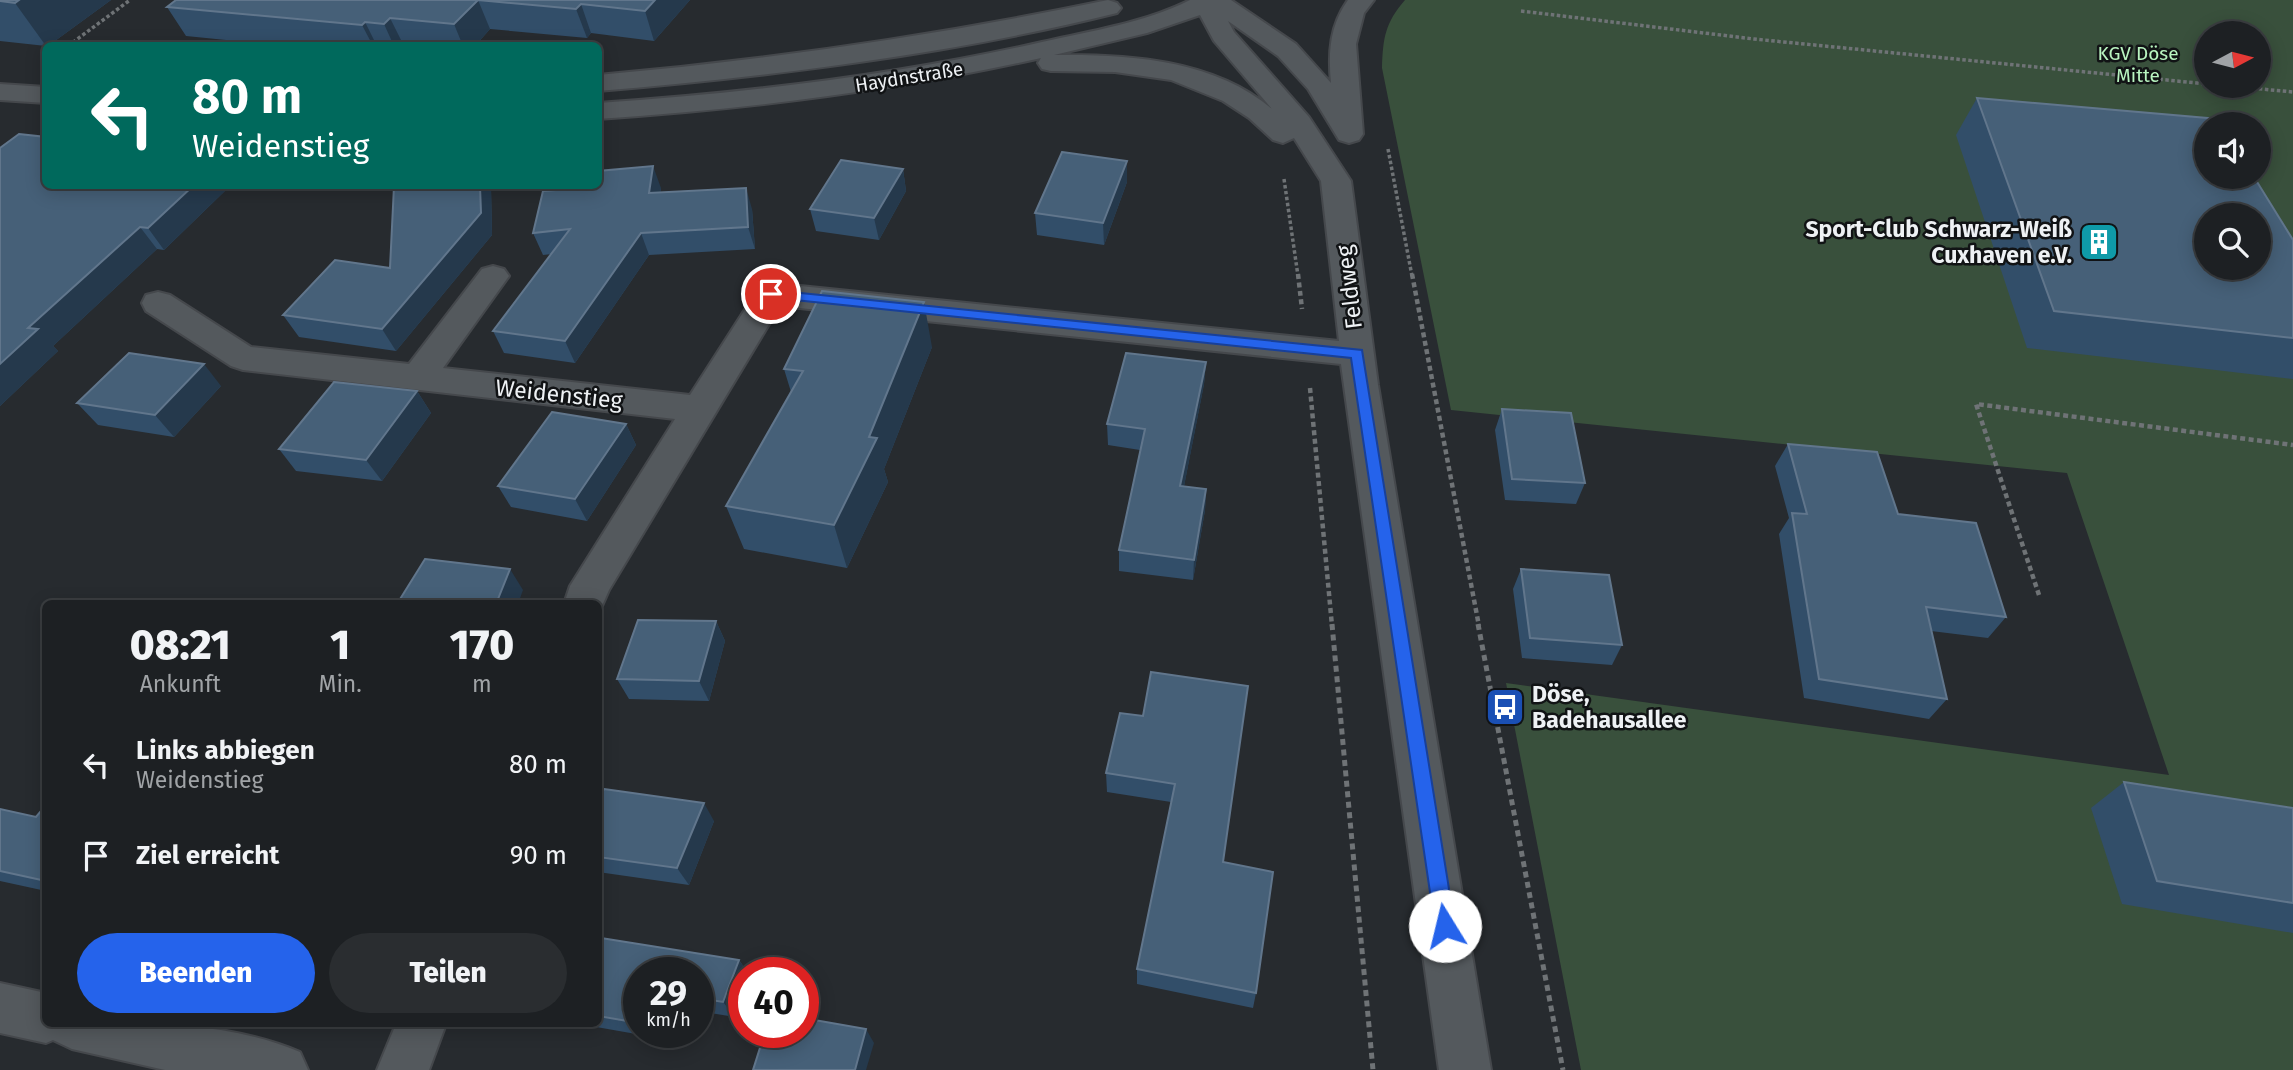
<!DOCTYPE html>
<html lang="de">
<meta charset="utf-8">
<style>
body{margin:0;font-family:"Fira Sans",sans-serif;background:#2a2d30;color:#f1f3f6;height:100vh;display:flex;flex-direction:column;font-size:26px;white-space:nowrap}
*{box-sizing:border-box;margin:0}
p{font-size:23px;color:#a0a3a6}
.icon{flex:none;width:38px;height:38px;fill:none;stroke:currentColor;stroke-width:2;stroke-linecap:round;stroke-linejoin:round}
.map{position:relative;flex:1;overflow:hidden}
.panel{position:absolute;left:42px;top:600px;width:560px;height:427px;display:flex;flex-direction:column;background:#1d2023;border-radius:10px;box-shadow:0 4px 18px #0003,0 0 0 2px #3b3e41}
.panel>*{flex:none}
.top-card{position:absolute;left:42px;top:42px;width:560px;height:147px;border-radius:10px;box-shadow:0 4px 18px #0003,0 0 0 2px #3b3e41;background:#00695c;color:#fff;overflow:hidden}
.needle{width:46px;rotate:83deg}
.buttons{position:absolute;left:2194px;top:21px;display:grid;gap:14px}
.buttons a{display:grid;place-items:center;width:77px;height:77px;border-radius:50%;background:#1d2023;box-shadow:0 4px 18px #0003,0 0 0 2px #3b3e41;font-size:35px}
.speed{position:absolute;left:623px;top:957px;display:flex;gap:14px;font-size:35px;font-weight:700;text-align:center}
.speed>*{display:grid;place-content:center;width:91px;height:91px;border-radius:50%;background:#1d2023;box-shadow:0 4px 18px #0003,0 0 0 2px #3b3e41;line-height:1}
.speed small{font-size:18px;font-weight:400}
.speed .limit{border:10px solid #d22;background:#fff;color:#111}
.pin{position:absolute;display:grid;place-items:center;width:60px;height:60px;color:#fff;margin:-30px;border:4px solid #fff;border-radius:50%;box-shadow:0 2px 7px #0007}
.me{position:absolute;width:77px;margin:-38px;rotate:351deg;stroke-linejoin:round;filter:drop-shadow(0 0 5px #0008)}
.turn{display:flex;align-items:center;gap:24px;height:147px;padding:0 35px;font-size:32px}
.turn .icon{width:91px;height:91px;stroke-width:2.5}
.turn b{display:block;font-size:49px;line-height:60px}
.eta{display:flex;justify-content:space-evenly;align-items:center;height:119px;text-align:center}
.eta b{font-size:42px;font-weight:800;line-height:49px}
.button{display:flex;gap:14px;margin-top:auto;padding:14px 35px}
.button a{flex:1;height:80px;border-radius:42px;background:#2563eb;color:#fff;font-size:28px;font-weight:800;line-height:80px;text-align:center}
.button a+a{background:#2a2d30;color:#f1f3f6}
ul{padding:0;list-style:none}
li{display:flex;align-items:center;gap:21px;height:91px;padding:0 35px}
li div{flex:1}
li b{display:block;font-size:26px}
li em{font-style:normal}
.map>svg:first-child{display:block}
</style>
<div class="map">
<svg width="2293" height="1070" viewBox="0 0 2293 1070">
<rect width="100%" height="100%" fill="#272b2f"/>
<path fill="#39503c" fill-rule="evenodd" d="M1405,0h888v1070h-712l-75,-387 663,92 -102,-302 -616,-63 -69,-342c1,-30 3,-45 23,-68zM2207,33h52v53h-52zM2207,124h52v53h-52zM2207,215h52v53h-52z"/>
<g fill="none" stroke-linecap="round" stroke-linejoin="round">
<g stroke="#45484c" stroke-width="4">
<g id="minor">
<path d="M1108,0l9,3 4,5 -4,5c-169,42 -345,63 -519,78v-16c172,-15 341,-40 510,-75z"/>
<path d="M1190,0h41l65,44 35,39c-3,-31 -1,-58 17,-83h26l-10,13 -8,31 7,90 -4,6 -10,3 -10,-3 -31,-51 -30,-33 -50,-35 6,11 75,85 42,64 27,204 113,685h-52l-98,-706 -561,-58 -171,284 -11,25v-11h-34l6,-18 105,-167 -432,-49 -12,-4 -85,-55 -4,-8 4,-8 12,-3 12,3 81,52 158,17 73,-95 11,-3 11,3 5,7 -66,92 247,27 70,-109 11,-3 568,58 -18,-160 -27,-43 -11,5 -10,-3 -24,-22 -26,-17 -52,-21 -56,-8 -64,-1 -9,-2 -4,-6 3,-5c-146,33 -293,51 -443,61v-16c150,-10 298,-28 444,-61 49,-11 102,-19 148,-42zM1200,15l14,26 58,68c-58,-50 -145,-55 -218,-54l93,-22z"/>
<polygon points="0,84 46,87 46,103 0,100"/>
<path d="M0,983l46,10v31c86,0 173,-6 254,28l8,18h-143l-93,-21 -19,-9 -7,3 -46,-10z"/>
<polygon points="396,1024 446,1024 429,1070 377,1070"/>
</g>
</g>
<g stroke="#6f7376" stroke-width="3.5" stroke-dasharray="3.5 2.5" stroke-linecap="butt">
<polyline points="1521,11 1754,39 2207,84"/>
<polyline points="68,46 130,0"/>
<polyline points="2229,86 2293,92"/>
<polyline points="1388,149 1412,276"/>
<polyline points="1284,179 1298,276"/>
</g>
<g stroke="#6f7376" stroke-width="4.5" stroke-dasharray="5 3.5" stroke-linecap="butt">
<polyline points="1298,274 1302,309"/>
<polyline points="1412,274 1479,626"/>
<polyline points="1310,388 1332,626"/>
<polyline points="2039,595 1976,404 2293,445"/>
</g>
<g stroke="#6f7376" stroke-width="5" stroke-dasharray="6 4.5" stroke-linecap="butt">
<polyline points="1332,624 1373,1070"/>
<polyline points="1478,624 1563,1070"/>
</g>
<use href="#minor" fill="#54595d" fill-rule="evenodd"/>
</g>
<g fill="#324e69">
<polygon points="0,0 111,0 48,46 46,46 0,41"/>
<polygon points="176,0 690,0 654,41 591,33 587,38 490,29 475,46 285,46 186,36 167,7"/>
<polygon points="1977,98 2293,240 2293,379 2027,348 1956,135"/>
<polygon points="0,148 230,186 164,250 157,249 53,346 58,351 0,406"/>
<polygon points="1127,161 1127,182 1104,245 1037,235 1035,213"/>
<polygon points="903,169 906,191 879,240 816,231 810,209"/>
<polygon points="394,186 489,186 491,188 492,235 396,351 299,337 283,315 390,268"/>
<polygon points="661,188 660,193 752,209 755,249 649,255 575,363 504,353 493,331 552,254 543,255 533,233"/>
<polygon points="932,347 884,469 888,482 847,568 744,549 726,506 791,392 784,369"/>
<polygon points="1206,362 1204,384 1184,486 1206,489 1205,510 1193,580 1119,571 1119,550 1140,450 1108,445 1107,424"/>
<polygon points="221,386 174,437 98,425 77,403"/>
<polygon points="417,391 431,413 382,481 296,471 279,449"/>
<polygon points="1502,409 1585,483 1576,504 1505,500 1495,430"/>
<polygon points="626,424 636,445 587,521 511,507 498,486"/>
<polygon points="1788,444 1898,514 2006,617 1988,638 1931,631 1947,699 1929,719 1804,698 1779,534 1789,518 1775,466"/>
<polygon points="1521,569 1622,645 1612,665 1522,658 1513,589"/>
<polygon points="716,621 725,641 709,701 629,699 617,679"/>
<polygon points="1143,716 1223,863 1256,993 1253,1008 1137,984 1137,969 1171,802 1107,792 1106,773"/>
<polygon points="2124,782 2293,808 2293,933 2122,904 2091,808"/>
<polygon points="598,800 714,821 689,885 598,872"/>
<polygon points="46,805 46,891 0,881 0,809 36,817"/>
<polygon points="598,943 739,960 748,973 744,973 735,1017 698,1011 698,973 639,973 639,1032 655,1032 653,1037 585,1025 584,1024 598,1024"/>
</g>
<g fill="#25394c">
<polygon points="19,0 111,0 48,46 46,46 15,3"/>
<polygon points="478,0 490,29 475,46 463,46 454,24"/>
<polygon points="655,0 690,0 654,41 645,11"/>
<polygon points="581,4 591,33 587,38 576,9"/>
<polygon points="390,18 404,46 394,46 384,24"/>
<polygon points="365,22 377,46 373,46 362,25"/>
<polygon points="1127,161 1127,182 1104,245 1103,223"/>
<polygon points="653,166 661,188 657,215 649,193"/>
<polygon points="903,169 906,191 879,240 874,218"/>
<polygon points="193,186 230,186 164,250 148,228"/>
<polygon points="480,186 489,186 491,188 492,235 396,351 382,329"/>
<polygon points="746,188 752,209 755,249 748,227"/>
<polygon points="140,227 157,249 53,346 58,351 0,406 0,364 28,328"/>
<polygon points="641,233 649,255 575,363 565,341"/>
<polygon points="924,302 932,347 884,469 888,482 847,568 834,525"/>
<polygon points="1206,362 1204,384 1180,507 1180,486"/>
<polygon points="204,364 221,386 174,437 155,415"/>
<polygon points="417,391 431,413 382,481 366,460"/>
<polygon points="626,424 636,445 587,521 575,499"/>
<polygon points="1206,489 1205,510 1193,580 1194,560"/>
<polygon points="510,569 523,590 518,604 496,604"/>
<polygon points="716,621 725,641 709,701 699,681"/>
<polygon points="704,803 714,821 689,885 677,868"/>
<polygon points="739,960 748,973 744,973 744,992 735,1017 723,1002"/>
<polygon points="866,1029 874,1043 866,1070 855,1070"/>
</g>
<g fill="#466078" stroke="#61768c" stroke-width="2" fill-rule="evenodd">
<polygon points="0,0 19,0 15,3 0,1"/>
<polygon points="176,0 655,0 645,11 581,4 576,9 478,0 454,24 390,18 384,24 365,22 362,25 167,7"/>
<path d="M1977,98l242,21 3,5h-15v53h47l39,63v98l-239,-27zM2207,215h52v53h-52z"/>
<polygon points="19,134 46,137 46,186 193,186 148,228 140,227 28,328 38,329 0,364 0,148"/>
<polygon points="1062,152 1127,161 1103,223 1035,213"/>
<polygon points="841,160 903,169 874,218 810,209"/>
<polygon points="653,166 649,193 746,188 748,227 641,233 565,341 493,331 570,229 533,233 543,191 582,188 583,186 598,186 598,171"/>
<polygon points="394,186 480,186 481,213 382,329 283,315 335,260 390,268"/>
<polygon points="822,291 924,302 869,437 877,438 834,525 726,506 803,371 784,369"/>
<polygon points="129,353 204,364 155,415 77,403"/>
<polygon points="1126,353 1206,362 1180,486 1206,489 1194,560 1119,550 1145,429 1107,424"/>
<polygon points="334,382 417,391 366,460 279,449"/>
<polygon points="1502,409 1571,413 1585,483 1512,479"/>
<polygon points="552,412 626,424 575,499 498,486"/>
<polygon points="1788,444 1877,452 1898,514 1976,523 2006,617 1926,607 1947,699 1819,679 1792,513 1807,514"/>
<polygon points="425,559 510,569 496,604 397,604"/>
<polygon points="1521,569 1609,575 1622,645 1530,638"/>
<polygon points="638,620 716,621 699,681 617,679"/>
<polygon points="1151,672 1248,686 1223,862 1273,872 1256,993 1137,969 1175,784 1106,773 1120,713 1143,716"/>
<polygon points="2124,782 2293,808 2293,903 2157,881"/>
<polygon points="604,789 704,803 677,868 598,857 598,800"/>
<polygon points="46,805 46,881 0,871 0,809 36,817"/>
<polygon points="601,938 739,960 723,1002 698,998 698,973 639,973 639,1023 598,1016 598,943"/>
<polygon points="803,1018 866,1029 855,1070 753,1070 765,1032 803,1032"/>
</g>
<polygon fill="#2563eb" stroke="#184099" stroke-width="2" points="771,290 1362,350 1455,926 1452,933 1445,936 1438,933 1435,926 1351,358 766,297 764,294"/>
<defs>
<g id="building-square" transform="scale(2.0125)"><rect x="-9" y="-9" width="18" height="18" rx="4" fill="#0f9aa8" stroke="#111315"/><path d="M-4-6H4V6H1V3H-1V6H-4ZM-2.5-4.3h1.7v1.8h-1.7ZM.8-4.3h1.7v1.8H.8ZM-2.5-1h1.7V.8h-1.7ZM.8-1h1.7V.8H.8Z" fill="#fff"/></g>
<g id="bus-square" transform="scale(2.0125)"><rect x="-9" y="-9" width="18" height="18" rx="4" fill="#1a4fb4" stroke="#111315"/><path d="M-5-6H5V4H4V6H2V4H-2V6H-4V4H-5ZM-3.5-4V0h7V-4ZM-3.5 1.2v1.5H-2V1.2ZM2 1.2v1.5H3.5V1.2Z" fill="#fff"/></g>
</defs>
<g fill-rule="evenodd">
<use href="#building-square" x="2099" y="242"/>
<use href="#bus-square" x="1505" y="707"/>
</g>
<g text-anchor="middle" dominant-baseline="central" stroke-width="5" stroke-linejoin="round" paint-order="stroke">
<g font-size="19" fill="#b9f4c0" stroke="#111315">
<text x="2138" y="53">KGV Döse<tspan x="2138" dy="22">Mitte</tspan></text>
</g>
<g font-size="19" fill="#eef1f4" stroke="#111315">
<text transform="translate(909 77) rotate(-9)">Haydnstraße</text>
</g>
<g font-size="23" font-weight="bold" fill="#eef1f4" stroke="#111315" text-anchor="end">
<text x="2072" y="229">Sport-Club Schwarz-Weiß<tspan x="2072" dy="26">Cuxhaven e.V.</tspan></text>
<text x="1532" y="694" text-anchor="start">Döse,<tspan x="1532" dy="26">Badehausallee</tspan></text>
</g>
<g font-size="23" fill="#eef1f4" stroke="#111315">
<text transform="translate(1349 287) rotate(-97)">Feldweg</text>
<text transform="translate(559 394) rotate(6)">Weidenstieg</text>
</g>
</g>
</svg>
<div class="buttons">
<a><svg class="needle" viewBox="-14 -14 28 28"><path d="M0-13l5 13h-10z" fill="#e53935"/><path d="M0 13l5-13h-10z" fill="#a0a3a6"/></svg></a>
<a><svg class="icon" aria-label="sound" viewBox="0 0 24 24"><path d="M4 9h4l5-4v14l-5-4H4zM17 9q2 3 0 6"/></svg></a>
<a><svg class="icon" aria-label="search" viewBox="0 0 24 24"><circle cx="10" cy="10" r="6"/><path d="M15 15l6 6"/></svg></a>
</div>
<div class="speed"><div>29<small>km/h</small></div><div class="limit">40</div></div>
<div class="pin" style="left:771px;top:294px;background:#d93025"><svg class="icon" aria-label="arrive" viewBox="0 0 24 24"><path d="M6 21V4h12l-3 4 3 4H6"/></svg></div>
<svg class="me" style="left:1445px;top:926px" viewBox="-20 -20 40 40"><circle r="19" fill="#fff"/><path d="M0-13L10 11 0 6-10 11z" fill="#2563eb"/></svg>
<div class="top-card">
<div class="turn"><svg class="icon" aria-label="left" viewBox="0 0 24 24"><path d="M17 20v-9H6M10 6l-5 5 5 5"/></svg><div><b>80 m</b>Weidenstieg</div></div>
</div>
<section class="panel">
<div class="eta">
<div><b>08:21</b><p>Ankunft</p></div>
<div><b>1</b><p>Min.</p></div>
<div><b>170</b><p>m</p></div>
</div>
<ul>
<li><svg class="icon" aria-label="left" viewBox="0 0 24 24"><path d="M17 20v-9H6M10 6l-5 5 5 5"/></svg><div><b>Links abbiegen</b><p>Weidenstieg</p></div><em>80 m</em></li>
<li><svg class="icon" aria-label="arrive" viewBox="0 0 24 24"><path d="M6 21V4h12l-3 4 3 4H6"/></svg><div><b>Ziel erreicht</b></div><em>90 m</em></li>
</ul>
<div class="button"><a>Beenden</a><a>Teilen</a></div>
</section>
</div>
